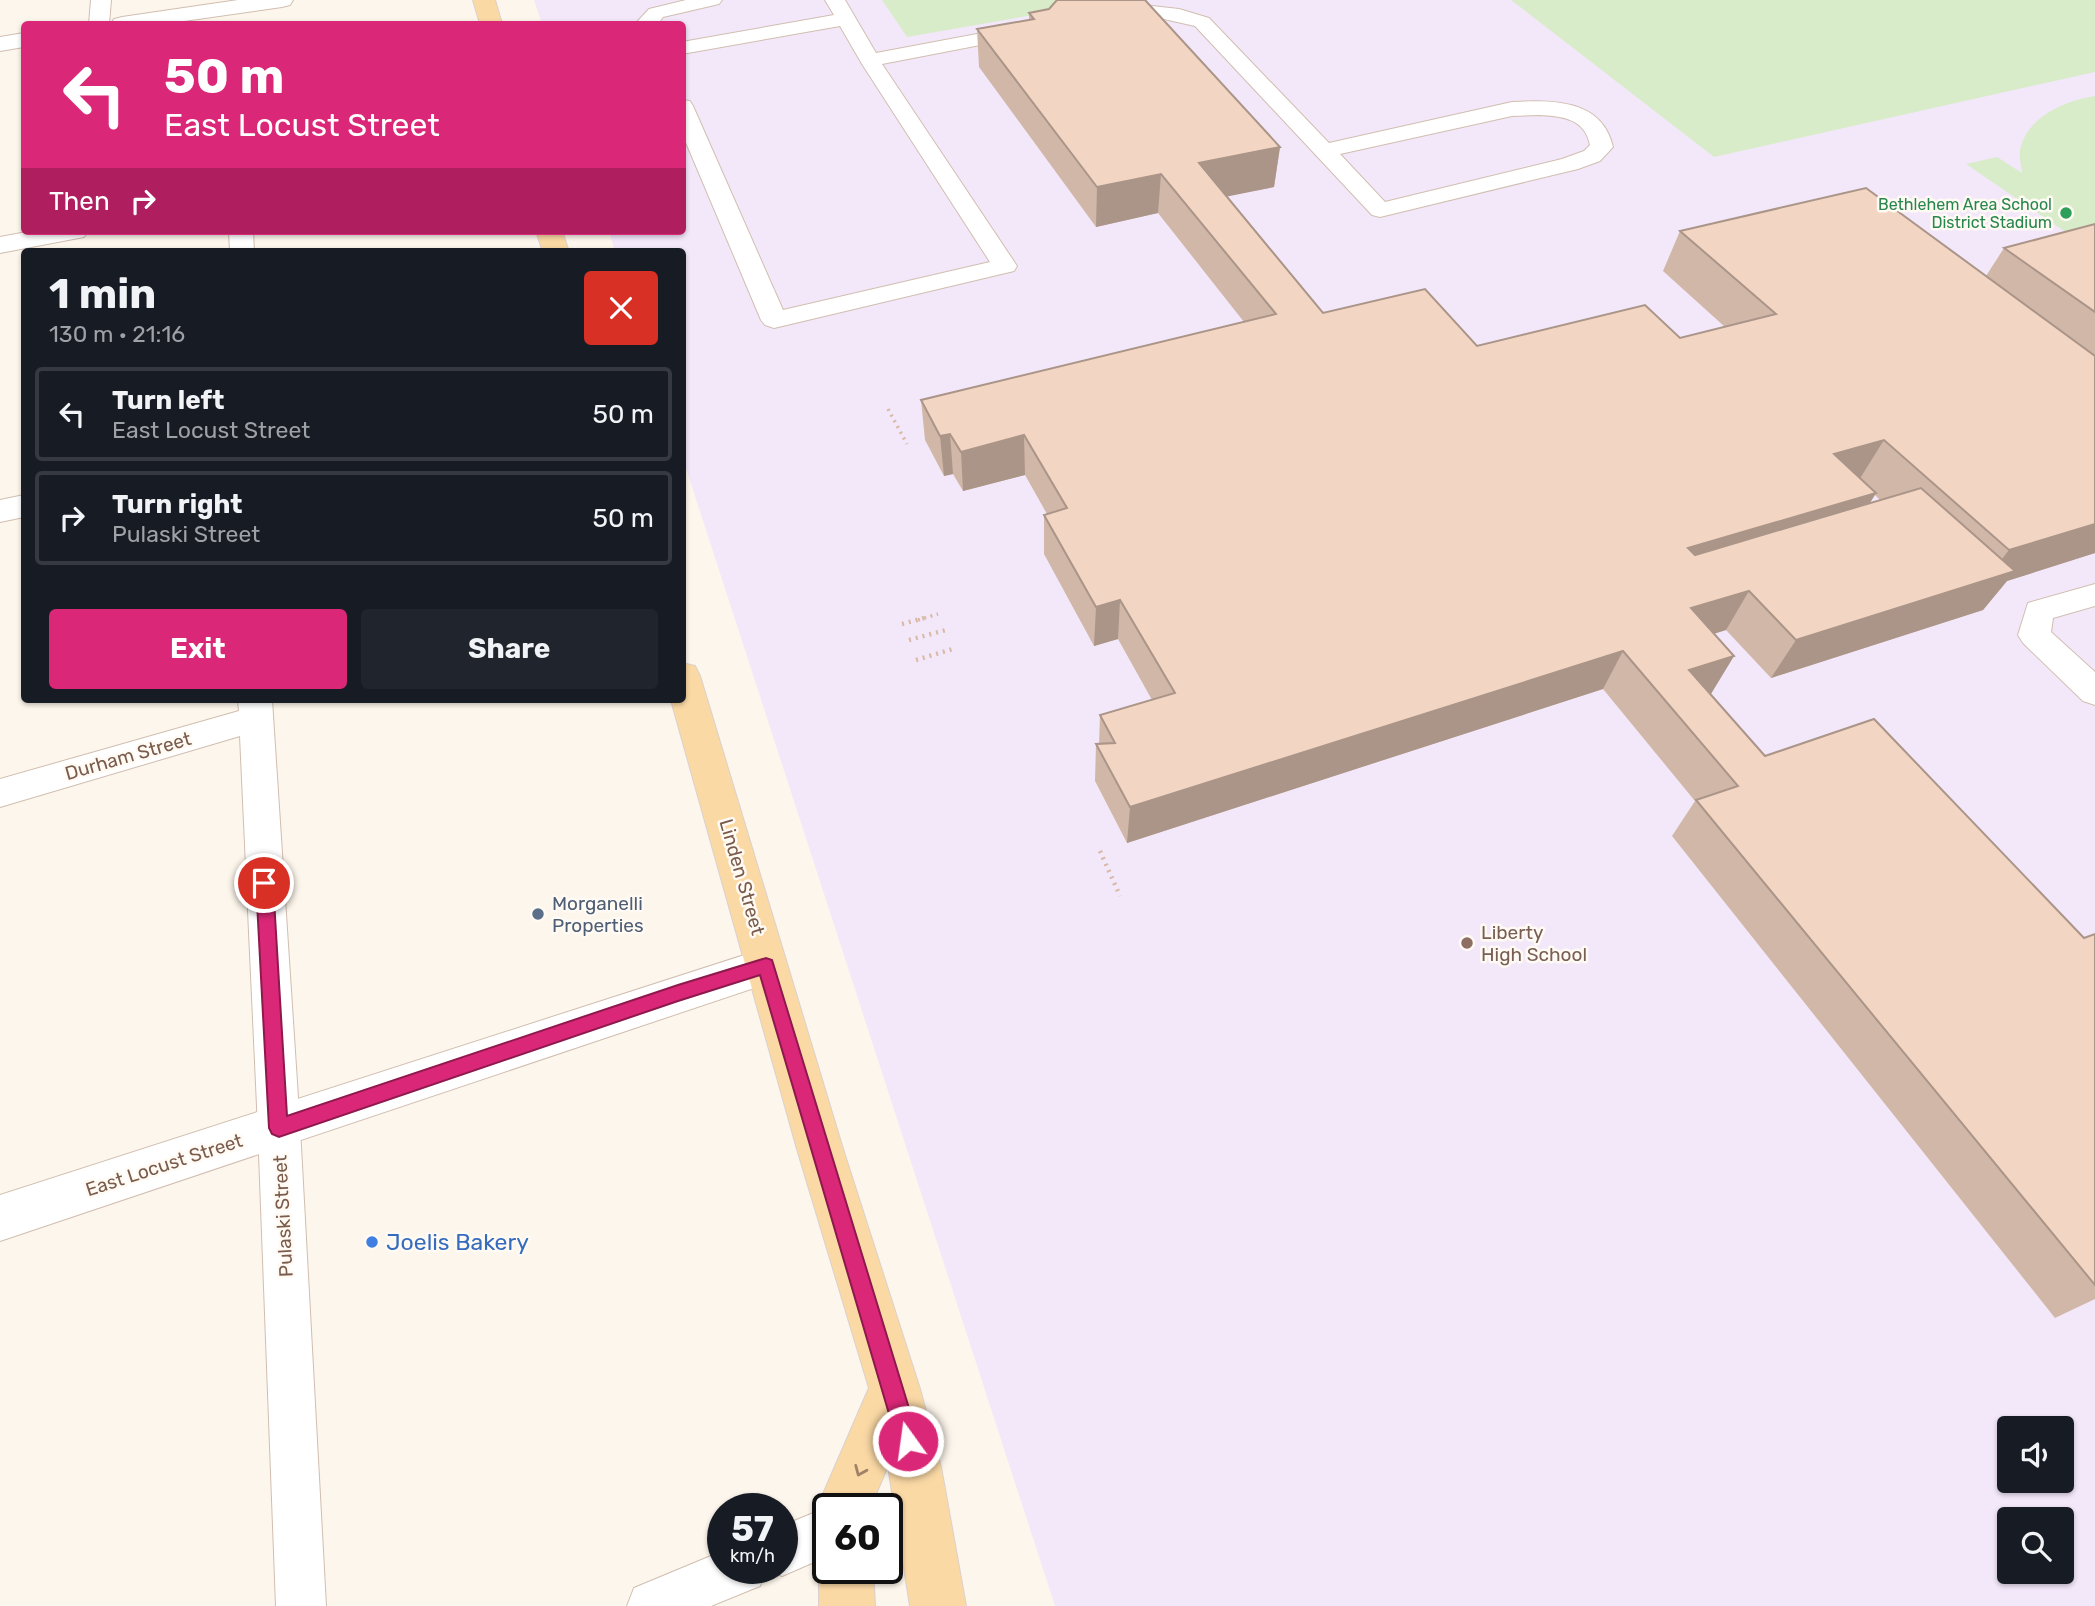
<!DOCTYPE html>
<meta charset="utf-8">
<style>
body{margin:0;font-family:Rubik,sans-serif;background:#20242c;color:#f1f3f6;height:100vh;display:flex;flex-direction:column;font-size:26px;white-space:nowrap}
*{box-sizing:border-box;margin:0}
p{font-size:23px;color:#9ea1a6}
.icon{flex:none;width:38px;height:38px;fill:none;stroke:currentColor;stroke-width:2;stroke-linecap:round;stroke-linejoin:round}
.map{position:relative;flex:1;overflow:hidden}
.drawer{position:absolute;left:21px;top:248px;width:665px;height:455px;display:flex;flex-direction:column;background:#171b24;border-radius:7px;box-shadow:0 2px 5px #0004}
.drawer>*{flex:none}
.guide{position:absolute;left:21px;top:21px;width:665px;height:214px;border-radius:7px;box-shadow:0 2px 5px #0004;background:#db2777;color:#fff;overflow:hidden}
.controls{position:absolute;left:1997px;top:1416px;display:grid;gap:14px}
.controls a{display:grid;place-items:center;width:77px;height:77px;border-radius:7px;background:#171b24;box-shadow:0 2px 5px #0004;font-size:35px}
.speed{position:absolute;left:707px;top:1493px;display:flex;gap:14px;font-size:35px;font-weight:700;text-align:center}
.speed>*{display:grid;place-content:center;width:91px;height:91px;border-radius:50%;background:#171b24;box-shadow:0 2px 5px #0004;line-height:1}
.speed small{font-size:18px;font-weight:400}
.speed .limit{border:4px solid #111;border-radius:10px;background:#fff;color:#111}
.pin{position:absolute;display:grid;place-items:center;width:60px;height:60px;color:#fff;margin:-30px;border:4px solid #fff;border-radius:50%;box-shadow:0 2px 7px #0007}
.me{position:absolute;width:77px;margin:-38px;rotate:346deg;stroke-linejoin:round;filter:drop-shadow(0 0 5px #0008)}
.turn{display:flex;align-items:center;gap:24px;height:147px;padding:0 28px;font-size:32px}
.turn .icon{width:91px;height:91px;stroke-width:2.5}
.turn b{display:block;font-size:49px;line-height:60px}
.then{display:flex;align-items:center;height:66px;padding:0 28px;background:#0003;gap:14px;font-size:26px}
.round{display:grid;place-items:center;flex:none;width:74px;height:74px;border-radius:7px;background:#20242c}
.headline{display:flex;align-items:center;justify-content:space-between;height:119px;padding:0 28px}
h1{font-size:42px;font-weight:700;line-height:52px}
.cta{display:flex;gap:14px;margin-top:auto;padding:14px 28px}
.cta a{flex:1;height:80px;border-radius:7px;background:#db2777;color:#fff;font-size:28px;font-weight:700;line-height:80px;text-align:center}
.cta a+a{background:#20242c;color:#f1f3f6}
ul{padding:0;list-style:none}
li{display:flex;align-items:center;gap:21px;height:94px;margin:0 14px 10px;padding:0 14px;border:4px solid #363941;border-radius:7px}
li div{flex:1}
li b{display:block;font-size:26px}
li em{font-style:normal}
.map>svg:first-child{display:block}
</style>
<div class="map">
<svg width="2095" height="1606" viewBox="0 0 2095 1606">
<rect width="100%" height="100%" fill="#fdf6ec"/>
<path fill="#f3e8fa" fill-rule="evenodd" d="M534,0h1561v1606h-1040l-372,-1147 -1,-207h-67l-6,-21h73v-207h-140zM2009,1428h53v52h-53zM2009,1519h53v53h-53z"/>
<g fill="#d8ecc9">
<polygon points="882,0 1120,0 907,37"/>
<polygon points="1511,0 2095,0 2095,72 1714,157"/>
<path d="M2095,96v156l-129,-88 31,-7 25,16c-1,-9 -4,-18 -1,-27 8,-30 46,-46 74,-50z"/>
</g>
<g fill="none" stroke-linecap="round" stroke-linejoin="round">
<g stroke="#d1beb0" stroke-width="2">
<g id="service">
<polygon points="91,0 111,0 109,24 89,24"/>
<polygon points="686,0 722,0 719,4 663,17 658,24 638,24 637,22 649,9"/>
<polygon points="825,0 845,0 876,53 1025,25 1032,27 1035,31 1032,35 882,64 1017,266 1014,271 774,328 765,325 761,320 682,133 682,100 690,101 693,106 783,310 990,262 862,64 840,26 682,54 682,42 834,15"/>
<path d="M1143,5l36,4 30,9 120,125 183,-41c41,-2 90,-3 101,45l-13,14 -22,8 -198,48 -8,-2 -177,-189 -40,-9 -48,4 -7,-2 -3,-4 3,-4zM1539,115c24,1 46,4 51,30l-6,6 -22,8 -177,43 -45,-48 172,-38z"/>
<polygon points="229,231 253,231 254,252 230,252"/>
<polygon points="2095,584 2095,606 2053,618 2051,632 2095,672 2095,705 2083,701 2023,643 2018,635 2028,603"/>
<polygon points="238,700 272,700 300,1128 326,1606 276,1606 258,1128 240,736 0,807 0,779 239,711"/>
<polygon points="828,1507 833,1508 828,1508 828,1556 782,1576 766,1569 760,1586 711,1606 627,1606 634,1588 723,1551 723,1568 782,1568 782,1526"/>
</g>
</g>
<g stroke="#d1beb0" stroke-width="2">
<g id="minor">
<polygon points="238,0 293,0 290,5 282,7 163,24 111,24 114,19 122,17"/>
<polygon points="24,33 24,47 0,51 0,37"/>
<polygon points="32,231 88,231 84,237 0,253 0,237"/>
<polygon points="24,495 24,517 0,522 0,500"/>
<polygon points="766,948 781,953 787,966 781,979 0,1241 0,1195"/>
</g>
</g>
<g stroke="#dad1cd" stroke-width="2">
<g id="primary">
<polygon points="473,0 495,0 502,24 480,24"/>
<polygon points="536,231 562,231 569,252 543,252"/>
<polygon points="682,663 695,666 700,676 843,1149 920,1389 941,1467 966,1606 910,1606 888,1466 870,1508 828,1508 828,1528 817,1508 869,1388 797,1149 671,700 682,700"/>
<polygon points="828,1548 828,1568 873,1568 875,1606 819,1606 819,1568"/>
</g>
</g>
<g stroke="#d9b8a5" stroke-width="3.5" stroke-dasharray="2 4.5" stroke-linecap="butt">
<polyline points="888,409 907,444"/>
<polyline points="918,620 938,614"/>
</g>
<g stroke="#d9b8a5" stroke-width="4.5" stroke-dasharray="2 5" stroke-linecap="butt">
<polyline points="902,624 924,618"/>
<polyline points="909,640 946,630"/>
<polyline points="916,660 953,649"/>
<polyline points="1100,851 1120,896"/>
</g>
<use href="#service" fill="#fff" fill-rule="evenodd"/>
<use href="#minor" fill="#fff" fill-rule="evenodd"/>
<use href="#primary" fill="#fbd9a5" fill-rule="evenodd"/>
</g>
<path fill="#d1b7a8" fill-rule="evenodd" d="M1029,13l251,134 -6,40 -48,9 97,117 154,33 203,-8 45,-11 -62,-56 17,-40 306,45 18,-28 91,-24v329l-88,28 -24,29 -212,68 -45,-48 -12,4 20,22 -24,38 55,62 319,182 11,-4v365l-40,19 -383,-482 23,-35 -92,-112 -476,154 -32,-62 1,-37h3l1,-29 52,-15 -34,-61 -24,7 -50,-92v-39l3,-1 -22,-39 -62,16 -10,-17 -9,2 -19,-36 -4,-40 323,-78 -86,-109 -62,14 -117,-160 -2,-38 52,-9zM1875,495l5,5 -10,3z"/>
<g fill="#aa9588">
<polygon points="1280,147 1274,187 1195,203 1199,163"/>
<polygon points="1161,174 1158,213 1096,227 1097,187"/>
<polygon points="950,434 953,474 944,476 940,436"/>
<polygon points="1024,435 1025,475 963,491 961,452"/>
<polygon points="1884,440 1859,480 1834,454"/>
<polygon points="1876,493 1851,533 1667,587 1688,548"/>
<polygon points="2095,524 2095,553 2007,581 1983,610 1771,678 1796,640 1986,580 2009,550"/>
<polygon points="1749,591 1726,630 1669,647 1691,608"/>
<polygon points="1120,600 1118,639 1094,646 1096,607"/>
<polygon points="1623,651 1603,689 1127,843 1130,807"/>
<polygon points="1734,656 1711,694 1671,707 1689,670"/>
</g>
<g fill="#f3d5c3" stroke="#aa9588" stroke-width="2">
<polygon points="1057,0 1145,0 1280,147 1199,163 1323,313 1425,289 1477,346 1645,305 1680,338 1776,314 1680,231 1866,188 2095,356 2095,524 2009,550 1884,440 1834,454 1876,493 1688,548 1695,555 1921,488 2015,571 1796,640 1749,591 1691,608 1734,656 1689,670 1765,756 1874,719 2084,938 2095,934 2095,1285 1696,800 1738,786 1623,651 1130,807 1096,744 1115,743 1100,715 1175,693 1120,600 1096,607 1044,515 1067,508 1024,435 961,452 950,434 940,436 921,400 1276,314 1161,174 1097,187 977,29 1034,19 1029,13 1049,9"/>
<polygon points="2095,224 2095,312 2004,248"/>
</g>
<defs><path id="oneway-chevron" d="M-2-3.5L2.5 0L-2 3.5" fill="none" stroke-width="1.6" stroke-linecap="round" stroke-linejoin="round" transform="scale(1.75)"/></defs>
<use stroke="#a18267" href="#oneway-chevron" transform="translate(860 1471) rotate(113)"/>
<polygon fill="#db2777" stroke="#8e194d" stroke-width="2" points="264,876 270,878 273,883 287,1116 678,985 766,958 772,960 919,1441 915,1449 908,1452 900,1449 897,1441 760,975 678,1001 279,1137 272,1134 269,1128 256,883 259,878"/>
<circle fill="#2e9e5b" stroke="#fffaf3" stroke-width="2.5" cx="2066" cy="213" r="7"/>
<circle fill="#5c6f8a" stroke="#fffaf3" stroke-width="2.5" cx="538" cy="914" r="7"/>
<circle fill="#8d6e63" stroke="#fffaf3" stroke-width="2.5" cx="1467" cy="943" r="7"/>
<circle fill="#3f7fe0" stroke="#fffaf3" stroke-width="2.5" cx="372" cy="1242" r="7"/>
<g text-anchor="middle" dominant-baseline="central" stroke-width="5" stroke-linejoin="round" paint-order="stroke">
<g font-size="16" fill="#27864d" stroke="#fffaf3" text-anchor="end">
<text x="2052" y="204">Bethlehem Area School<tspan x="2052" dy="18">District Stadium</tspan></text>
</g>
<g font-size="19" fill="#7a5c4d" stroke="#fffaf3">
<text transform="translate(128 756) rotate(-16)">Durham Street</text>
<text transform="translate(742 877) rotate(74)">Linden Street</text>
<text transform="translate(164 1165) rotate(-18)">East Locust Street</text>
<text transform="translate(283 1216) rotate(-93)">Pulaski Street</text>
</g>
<g font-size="19" fill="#4e5e75" stroke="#fffaf3" text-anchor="start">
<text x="552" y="903">Morganelli<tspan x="552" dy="22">Properties</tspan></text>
</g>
<g font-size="19" fill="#785e54" stroke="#fffaf3" text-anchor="start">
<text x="1481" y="932">Liberty<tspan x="1481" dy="22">High School</tspan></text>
</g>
<g font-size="23" fill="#366cbe" stroke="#fffaf3" text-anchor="start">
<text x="386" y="1242">Joelis Bakery</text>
</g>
</g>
</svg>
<div class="controls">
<a><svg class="icon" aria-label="sound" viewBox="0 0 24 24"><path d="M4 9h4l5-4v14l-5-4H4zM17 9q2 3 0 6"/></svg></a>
<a><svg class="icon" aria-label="search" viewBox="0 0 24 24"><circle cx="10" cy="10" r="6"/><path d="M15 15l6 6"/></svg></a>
</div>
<div class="speed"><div>57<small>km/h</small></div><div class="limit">60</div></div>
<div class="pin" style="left:264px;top:883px;background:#d93025"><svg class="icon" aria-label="arrive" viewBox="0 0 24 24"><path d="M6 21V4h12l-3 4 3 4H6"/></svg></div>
<svg class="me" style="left:908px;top:1441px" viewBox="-20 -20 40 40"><circle r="17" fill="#db2777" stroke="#fff" stroke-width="3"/><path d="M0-11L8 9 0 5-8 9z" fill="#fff"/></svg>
<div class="guide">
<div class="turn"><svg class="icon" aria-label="left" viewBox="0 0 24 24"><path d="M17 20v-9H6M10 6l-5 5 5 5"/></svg><div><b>50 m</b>East Locust Street</div></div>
<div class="then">Then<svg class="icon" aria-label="right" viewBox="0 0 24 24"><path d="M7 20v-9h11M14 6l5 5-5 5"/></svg></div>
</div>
<section class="drawer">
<div class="headline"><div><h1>1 min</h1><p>130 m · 21:16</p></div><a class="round" style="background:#d93025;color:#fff"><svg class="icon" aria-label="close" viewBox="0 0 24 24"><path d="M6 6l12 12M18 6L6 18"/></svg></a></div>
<ul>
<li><svg class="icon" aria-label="left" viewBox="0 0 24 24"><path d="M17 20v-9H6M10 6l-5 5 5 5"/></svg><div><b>Turn left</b><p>East Locust Street</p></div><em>50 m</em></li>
<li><svg class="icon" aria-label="right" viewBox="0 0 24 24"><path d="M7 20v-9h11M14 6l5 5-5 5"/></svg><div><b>Turn right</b><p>Pulaski Street</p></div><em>50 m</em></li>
</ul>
<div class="cta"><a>Exit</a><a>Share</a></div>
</section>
</div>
